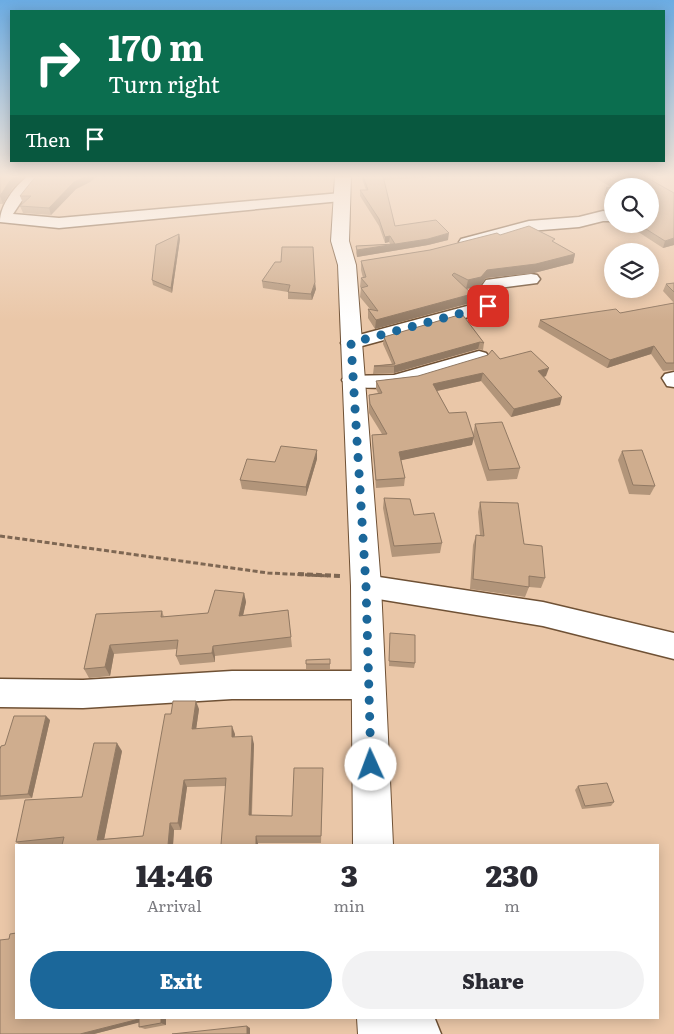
<!DOCTYPE html>
<style>
body{margin:0;font-family:Literata,serif;background:#f2f2f3;color:#2b2b33;height:100vh;display:flex;flex-direction:column;font-size:19px;white-space:nowrap}
*{box-sizing:border-box;margin:0}
p{font-size:16px;color:#7c7c81}
.icon{flex:none;width:28px;height:28px;fill:none;stroke:currentColor;stroke-width:2;stroke-linecap:round;stroke-linejoin:round}
.map{position:relative;flex:1;overflow:hidden}
.side{position:absolute;left:15px;top:844px;width:644px;height:175px;display:flex;flex-direction:column;background:#fff;border-radius:0px;box-shadow:0 2px 12px #0003}
.side>*{flex:none}
.hud{position:absolute;left:10px;top:10px;width:655px;height:152px;border-radius:0px;box-shadow:0 2px 12px #0003;background:#0b6e4f;color:#fff;overflow:hidden}
.tools{position:absolute;left:604px;top:178px;display:grid;gap:10px}
.tools a{display:grid;place-items:center;width:55px;height:55px;border-radius:50%;background:#fff;box-shadow:0 2px 12px #0003;font-size:25px}
.pin{position:absolute;display:grid;place-items:center;width:42px;height:42px;color:#fff;margin:-21px;border-radius:10px;box-shadow:0 2px 8px #0006}
.me{position:absolute;width:55px;margin:-28px;rotate:358deg;stroke-linejoin:round;filter:drop-shadow(0 0 4px #0008)}
.turn{display:flex;align-items:center;gap:18px;height:105px;padding:0 15px;font-size:22px}
.turn .icon{width:65px;height:65px;stroke-width:2.5}
.turn b{display:block;font-size:35px;line-height:42px}
.then{display:flex;align-items:center;height:48px;padding:0 15px;background:#0003;gap:10px;font-size:19px}
.eta{display:flex;justify-content:space-evenly;align-items:center;height:85px;text-align:center}
.eta b{font-size:30px;font-weight:800;line-height:35px}
.cta{display:flex;gap:10px;margin-top:auto;padding:10px 15px}
.cta a{flex:1;height:58px;border-radius:30px;background:#1b679a;color:#fff;font-size:20px;font-weight:800;line-height:58px;text-align:center}
.cta a+a{background:#f2f2f3;color:#2b2b33}
.map>svg:first-child{display:block}
</style>
<div class="map">
<svg width="674" height="1034" viewBox="0 0 674 1034">
<rect width="100%" height="100%" fill="#eac7a8"/>
<g fill="none" stroke-linecap="round" stroke-linejoin="round">
<g stroke="#6f5135" stroke-width="3">
<g id="street">
<path d="M28,176h16l-17,17 -14,21 46,4 282,-25 7,4 -7,4 -282,27 -59,-6c0,-17 15,-36 28,-46z"/>
<polygon points="603,211 612,213 612,221 603,221 579,227 529,231 467,247 459,242 461,239 529,221 579,217"/>
<polygon points="531,274 537,275 540,279 537,283 499,288 505,301 494,310 351,349 344,347 341,343 344,339 482,302 486,299 481,287 486,280"/>
<path d="M479,351l7,2 3,4 -3,4c-45,13 -94,36 -141,23l-3,-4 3,-4 49,-1z"/>
<polygon points="674,372 674,387 667,386 662,378 665,374"/>
<polygon points="366,575 543,602 674,633 674,659 543,626 366,597 356,594 352,586 356,578"/>
<polygon points="232,671 368,671 379,675 383,685 379,695 368,699 232,699 83,708 0,707 0,679 83,680"/>
<polygon points="362,1018 431,1018 435,1019 441,1034 365,1034 360,1022"/>
</g>
</g>
<g stroke="#6f5135" stroke-width="2">
<g id="secondary">
<polygon points="335,176 351,176 349,241 356,265 381,586 393,845 353,845 351,586 338,265 331,241"/>
<polygon points="357,1018 403,1018 404,1034 358,1034"/>
</g>
</g>
<polyline stroke="#7e6753" stroke-width="3" stroke-dasharray="5 2.5" stroke-linecap="butt" points="0,536 268,573 328,576"/>
<polyline stroke="#7e6753" stroke-width="4" stroke-dasharray="6 3" stroke-linecap="butt" points="298,574 340,576"/>
<use href="#street" fill="#fff" fill-rule="evenodd"/>
<use href="#secondary" fill="#fff" fill-rule="evenodd"/>
</g>
<g fill="#b2957a">
<polygon points="0,176 12,189 3,204 0,204"/>
<polygon points="361,176 428,176 427,178 384,180 395,226 448,240 428,245 357,257 356,253 356,246 390,244 389,242 385,243 379,226 360,196 360,190 366,190"/>
<polygon points="592,176 644,176 674,193 674,245 663,248 626,224 650,224 650,186 612,186 612,201 604,195 606,188 611,187"/>
<polygon points="90,182 76,189 51,215 23,213 20,206 23,203 20,196"/>
<polygon points="179,234 180,239 172,293 153,285 152,280"/>
<polygon points="500,235 554,242 575,254 573,263 534,273 486,278 480,286 466,289 470,303 375,329 368,318 368,309 370,309 360,297 361,288 360,287 361,278 363,278 361,270 361,261 430,250"/>
<polygon points="262,281 316,289 312,300 288,299 288,292 263,288"/>
<polygon points="674,283 674,303 663,291 666,284"/>
<polygon points="674,303 674,370 663,371 651,354 607,368 538,327 540,320 620,313"/>
<polygon points="462,314 484,343 483,350 478,349 394,373 373,374 374,366 392,364 383,344 384,337"/>
<polygon points="500,359 546,376 544,377 560,405 511,417 481,381 437,391 449,413 473,435 475,424 520,468 517,479 487,481 473,438 472,445 401,460 405,478 404,486 376,488 372,443 372,435 382,434 369,413 369,395 378,393 376,389 376,381 418,376"/>
<polygon points="622,451 655,486 650,495 629,494 618,460"/>
<polygon points="317,459 306,496 242,489 240,480 275,462"/>
<polygon points="384,498 414,515 442,543 440,553 392,557 383,508"/>
<polygon points="480,502 524,544 545,578 541,588 529,587 525,597 470,589 473,545 476,535 480,535 478,512"/>
<polygon points="244,593 246,602 243,615 288,610 292,647 215,656 215,662 180,665 176,656 177,649 114,654 110,676 89,678 84,669 96,614 162,611 164,617 208,613"/>
<polygon points="390,633 415,663 414,668 389,666"/>
<polygon points="330,659 330,669 306,669 306,660"/>
<polygon points="199,709 196,729 235,734 234,737 254,744 252,815 292,816 323,775 321,843 258,843 226,786 187,787 181,830 174,830 173,845 20,845 16,842 82,797 122,751 104,839 143,836 171,714"/>
<polygon points="50,720 32,798 0,800 0,749 5,745"/>
<polygon points="578,786 614,802 611,806 582,809 575,790"/>
<polygon points="16,1018 166,1018 166,1025 145,1029 139,1027 139,1022 94,1034 0,1034"/>
</g>
<g fill="#917963">
<polygon points="16,176 26,176 12,189 3,204 0,196 9,182"/>
<polygon points="87,176 98,176 90,182 76,189 51,215 49,208 74,182"/>
<polygon points="449,233 448,240 428,245 357,257 357,250 428,239"/>
<polygon points="179,234 180,239 172,293 171,288"/>
<polygon points="390,236 389,242 385,243 385,237"/>
<polygon points="674,238 674,245 663,248 665,241"/>
<polygon points="575,254 573,263 534,273 486,278 480,286 466,289 468,280 487,270"/>
<polygon points="315,282 316,289 312,300 311,294"/>
<polygon points="472,294 470,303 375,329 376,320"/>
<polygon points="480,342 478,349 394,373 394,366"/>
<polygon points="654,346 651,354 607,368 610,360"/>
<polygon points="549,368 546,376 536,379 538,371"/>
<polygon points="483,373 481,381 432,392 433,384"/>
<polygon points="562,397 560,405 511,417 514,409"/>
<polygon points="474,437 472,445 398,461 399,452"/>
<polygon points="317,450 317,459 306,496 306,487"/>
<polygon points="244,593 246,602 241,625 239,616"/>
<polygon points="110,645 114,654 110,676 105,667"/>
<polygon points="213,646 215,656 215,662 212,653"/>
<polygon points="196,701 199,709 195,737 192,729"/>
<polygon points="46,716 50,720 32,798 28,794"/>
<polygon points="232,726 235,734 234,745 232,737"/>
<polygon points="252,736 254,744 251,821 249,815"/>
<polygon points="117,743 122,751 103,845 97,840"/>
<polygon points="184,780 187,787 181,830 178,823"/>
<polygon points="170,823 174,830 173,845 168,845"/>
<polygon points="256,836 258,843 258,845 256,845"/>
<polygon points="161,1018 166,1018 166,1025 161,1023"/>
<polygon points="139,1019 145,1021 94,1034 80,1034"/>
<polygon points="247,1026 250,1028 250,1034 247,1034"/>
</g>
<g fill="#cfad8e" stroke="#917963">
<polygon points="0,176 16,176 9,182 0,196"/>
<polygon points="36,176 87,176 74,182 49,208 20,206 31,196 20,196"/>
<polygon points="363,176 383,176 395,226 436,220 449,233 428,239 357,250 356,246 395,244 390,236 385,237 379,219 360,190 368,190"/>
<polygon points="605,176 644,176 674,193 674,238 665,241 638,224 650,224 650,186 616,186 622,185"/>
<polygon points="612,187 612,193 606,188"/>
<polygon points="529,226 555,239 552,241 575,254 536,264 487,270 481,277 468,280 454,273 452,275 472,294 376,320 368,309 378,311 361,288 368,286 361,278 366,277 361,261 430,250 497,233 500,235"/>
<polygon points="179,234 171,288 152,280 156,245"/>
<polygon points="282,247 313,247 315,282 311,294 288,292 290,285 262,281 275,262 281,262"/>
<polygon points="674,283 674,292 666,284"/>
<polygon points="674,303 674,363 666,363 654,346 610,360 540,320 616,309 620,313"/>
<polygon points="462,314 484,343 480,342 394,366 374,366 395,364 384,337"/>
<polygon points="492,350 500,359 531,351 549,368 538,371 562,397 514,409 483,373 433,384 449,413 466,412 474,437 399,452 405,478 376,480 372,435 387,434 370,404 369,395 382,393 376,381 418,376 488,355"/>
<polygon points="502,422 520,468 489,470 475,424"/>
<polygon points="281,446 317,450 306,487 240,480 247,459 275,462"/>
<polygon points="642,450 655,486 633,485 622,451"/>
<polygon points="384,498 410,499 414,515 434,513 442,543 394,546"/>
<polygon points="480,502 518,503 524,544 542,546 545,578 529,576 529,587 473,579 476,535 484,536"/>
<polygon points="215,590 244,593 239,616 288,610 291,637 213,646 212,653 176,656 178,640 110,645 105,667 84,669 96,614 162,611 161,617 208,613"/>
<polygon points="390,633 415,635 415,663 389,661"/>
<polygon points="330,659 330,664 306,664 306,660"/>
<polygon points="173,701 196,701 192,729 232,726 232,737 252,736 249,815 292,816 294,768 323,768 321,836 256,836 256,845 221,845 226,778 184,780 178,823 170,823 168,845 62,845 64,837 16,842 25,800 82,797 94,743 117,743 97,840 143,836 165,714 171,714"/>
<polygon points="14,716 46,716 28,794 0,796 0,749 1,746 5,745"/>
<polygon points="607,783 614,802 585,806 578,786"/>
<polygon points="16,933 16,1018 161,1018 161,1023 139,1027 139,1019 80,1034 0,1034 0,940 9,939 10,934"/>
<polygon points="247,1026 247,1034 172,1034"/>
</g>
<linearGradient id="sky" x2="0" y2="1"><stop stop-color="#6bace3"/><stop offset="0.55" stop-color="#f6e6d8"/><stop offset="1" stop-color="#f6e6d8" stop-opacity="0"/></linearGradient>
<rect width="674" height="321" fill="url(#sky)"/>
<g fill="none" stroke-linecap="round" stroke-linejoin="round">
<polyline stroke="#1b679a" stroke-width="9" stroke-dasharray="0 16.2" points="371,765 366,586 351,343 488,306"/>
</g>
</svg>
<div class="tools">
<a><svg class="icon" aria-label="search" viewBox="0 0 24 24"><circle cx="10" cy="10" r="6"/><path d="M15 15l6 6"/></svg></a>
<a><svg class="icon" aria-label="layers" viewBox="0 0 24 24"><path d="M12 4l9 5-9 5-9-5zM3 14l9 5 9-5"/></svg></a>
</div>
<div class="pin" style="left:488px;top:306px;background:#d93025"><svg class="icon" aria-label="arrive" viewBox="0 0 24 24"><path d="M6 21V4h12l-3 4 3 4H6"/></svg></div>
<svg class="me" style="left:371px;top:765px" viewBox="-20 -20 40 40"><circle r="19" fill="#fff"/><path d="M0-13L10 11 0 6-10 11z" fill="#1b679a"/></svg>
<div class="hud">
<div class="turn"><svg class="icon" aria-label="right" viewBox="0 0 24 24"><path d="M7 20v-9h11M14 6l5 5-5 5"/></svg><div><b>170 m</b>Turn right</div></div>
<div class="then">Then<svg class="icon" aria-label="arrive" viewBox="0 0 24 24"><path d="M6 21V4h12l-3 4 3 4H6"/></svg></div>
</div>
<section class="side">
<div class="eta">
<div><b>14:46</b><p>Arrival</p></div>
<div><b>3</b><p>min</p></div>
<div><b>230</b><p>m</p></div>
</div>
<div class="cta"><a>Exit</a><a>Share</a></div>
</section>
</div>
